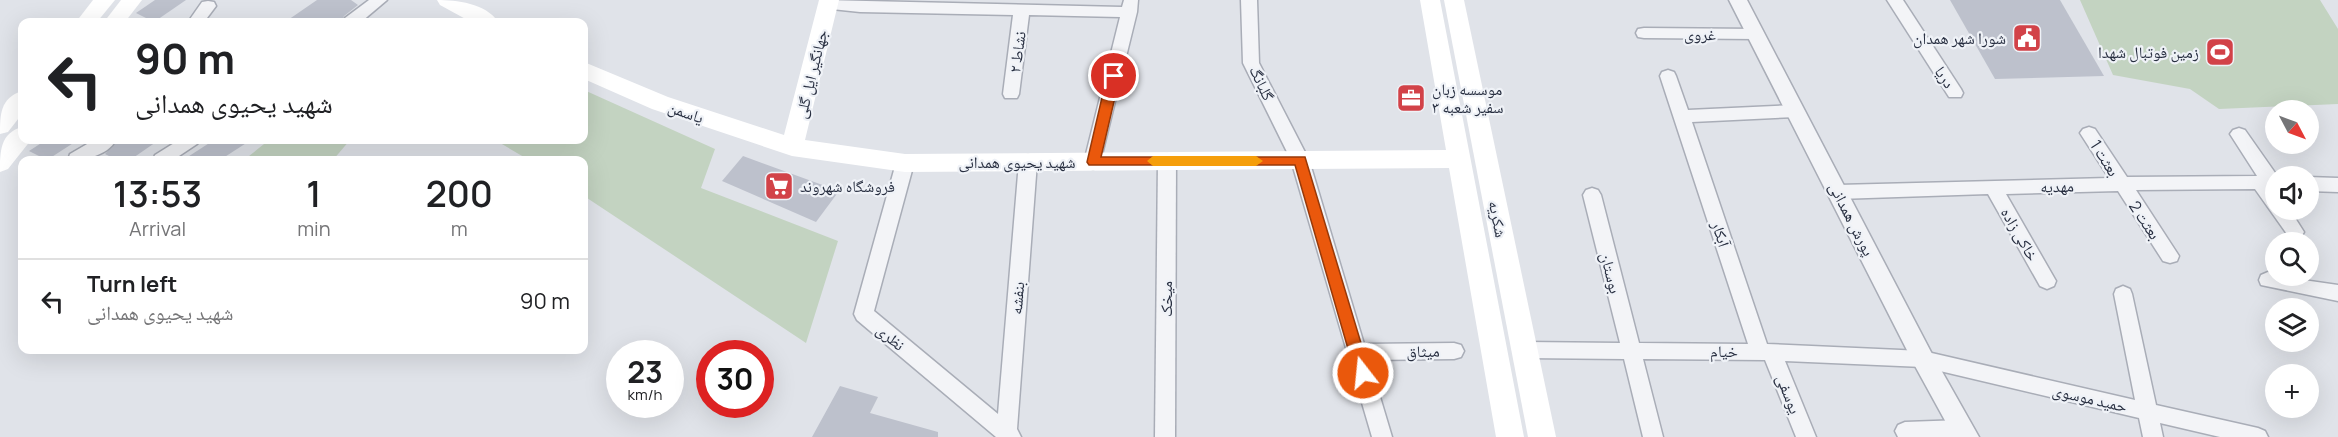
<!DOCTYPE html>
<meta charset="utf-8">
<style>
body{margin:0;font-family:Manrope,"Noto Naskh Arabic",sans-serif;background:#f2f2f2;color:#202124;height:100vh;display:flex;flex-direction:column;font-size:22px;white-space:nowrap}
*{box-sizing:border-box;margin:0}
p{font-size:20px;color:#757577}
.icon{flex:none;width:33px;height:33px;fill:none;stroke:currentColor;stroke-width:2;stroke-linecap:round;stroke-linejoin:round}
.map{position:relative;flex:1;overflow:hidden}
.details{position:absolute;left:18px;top:156px;width:570px;height:198px;display:flex;flex-direction:column;background:#fff;border-radius:12px;box-shadow:0 6px 24px #0002}
.details>*{flex:none}
.top-card{position:absolute;left:18px;top:18px;width:570px;height:126px;border-radius:12px;box-shadow:0 6px 24px #0002;background:#fff;color:#202124;overflow:hidden}
.needle{width:39px;rotate:131deg}
.tools{position:absolute;left:2265px;top:100px;display:grid;gap:12px}
.tools a{display:grid;place-items:center;width:54px;height:54px;border-radius:50%;background:#fff;box-shadow:0 6px 24px #0002;font-size:30px}
.speed{position:absolute;left:606px;top:340px;display:flex;gap:12px;font-size:30px;font-weight:700;text-align:center}
.speed>*{display:grid;place-content:center;width:78px;height:78px;border-radius:50%;background:#fff;box-shadow:0 6px 24px #0002;line-height:1}
.speed small{font-size:15px;font-weight:400}
.speed .limit{border:9px solid #d22;background:#fff;color:#111}
.pin{position:absolute;display:grid;place-items:center;width:51px;height:51px;color:#fff;margin:-26px;border:3px solid #fff;border-radius:50%;box-shadow:0 2px 6px #0007}
.me{position:absolute;width:66px;margin:-33px;rotate:344deg;stroke-linejoin:round;filter:drop-shadow(0 0 4px #0008)}
.turn{display:flex;align-items:center;gap:21px;height:126px;padding:0 18px;font-size:27px}
.turn .icon{width:78px;height:78px;stroke-width:2.5}
.turn b{display:block;font-size:42px;line-height:51px}
.eta{display:flex;justify-content:space-evenly;align-items:center;height:102px;text-align:center}
.eta b{font-size:36px;font-weight:600;line-height:42px}
ul{padding:0;list-style:none}
li{display:flex;align-items:center;gap:18px;height:84px;padding:0 18px;border-top:2px solid #e0e0e0}
li div{flex:1}
li b{display:block;font-size:22px}
li em{font-style:normal}
.map>svg:first-child{display:block}
</style>
<div class="map">
<svg width="2338" height="437" viewBox="0 0 2338 437">
<rect width="100%" height="100%" fill="#e0e3e9"/>
<g fill="#c3d3c1">
<polygon points="2080,0 2320,0 2338,29 2338,104 2219,109 2190,89 2113,75"/>
<polygon points="584,90 715,149 701,188 838,241 806,343 584,196 584,160 529,160 495,140 584,140"/>
<polygon points="269,140 350,140 333,160 244,160"/>
</g>
<g fill="#bdc1cc">
<polygon points="155,0 186,0 154,22 136,13"/>
<polygon points="317,0 351,0 358,5 344,16 341,22 285,22"/>
<polygon points="1950,0 2060,0 2104,76 1995,79"/>
<polygon points="46,140 90,140 84,143 78,140 47,160 29,151"/>
<polygon points="118,140 159,140 130,160 117,160 105,154"/>
<polygon points="214,140 251,140 220,160 183,160"/>
<polygon points="743,156 839,191 816,222 722,181"/>
<polygon points="840,386 878,397 870,413 938,432 938,437 812,437"/>
</g>
<g fill="none" stroke-linecap="round" stroke-linejoin="round">
<g stroke="#a9adb7" stroke-width="3">
<g id="minor">
<polygon points="369,0 387,0 361,22 343,22 345,18"/>
<polygon points="823,0 1122,7 1124,0 1138,0 1137,12 1099,167 1093,169 1087,167 1084,162 1120,17 1029,15 1019,94 1017,98 1005,98 1003,94 1013,15 860,12 822,8 820,4"/>
<polygon points="1241,0 1257,0 1259,63 1309,160 1364,344 1454,343 1461,345 1464,351 1461,357 1454,359 1369,360 1392,437 1372,437 1291,160 1243,63"/>
<polygon points="1887,0 1903,0 1961,89 1963,93 1961,97 1949,97"/>
<polygon points="208,1 214,2 216,6 204,22 188,22 202,2"/>
<polygon points="1644,28 1756,29 1762,30 1764,34 1762,38 1756,39 1644,38 1638,37 1636,33 1638,29"/>
<polygon points="1668,70 1674,72 1676,76 1688,110 1796,105 1802,107 1804,111 1802,115 1796,117 1692,122 1767,344 1923,351 2135,400 2114,294 2116,289 2123,286 2130,289 2132,294 2156,405 2258,428 2265,431 2268,437 2220,437 2160,423 2163,437 2143,437 2139,418 1923,367 1785,361 1816,437 1796,437 1765,360 1643,359 1663,437 1643,437 1624,359 1525,358 1518,356 1515,350 1518,344 1525,342 1620,343 1583,195 1586,190 1592,188 1598,190 1601,195 1639,343 1748,344 1660,76 1662,72"/>
<polygon points="2089,127 2095,129 2127,177 2257,176 2230,134 2233,130 2239,128 2245,130 2278,177 2276,177 2276,210 2290,210 2304,232 2301,237 2295,239 2289,237 2255,189 2136,190 2179,256 2177,261 2170,263 2163,261 2118,191 2006,194 2056,281 2054,286 2047,289 2040,286 1988,194 1838,199 1832,197 1829,192 1832,187 1838,185 2109,178 2080,133 2083,129"/>
<path d="M94,140h22c-9,16 -31,20 -48,20l2,-6z"/>
<polygon points="179,140 200,140 197,144 173,160 153,160 155,155"/>
<polygon points="1167,154 1173,156 1176,161 1175,437 1155,437 1158,161 1161,156"/>
<polygon points="1028,155 1034,157 1037,162 1017,429 1021,437 996,437 857,320 854,314 896,163 899,158 905,156 911,158 914,163 874,311 998,414 1019,162 1022,157"/>
<polygon points="2308,177 2338,178 2338,192 2308,191"/>
<polygon points="2268,272 2276,274 2276,276 2338,285 2338,301 2261,285 2259,280 2261,275"/>
<polygon points="1962,420 1969,423 1972,429 1969,435 1965,437 1898,437 1895,431 1898,425 1905,422"/>
</g>
</g>
<g stroke="#a9adb7" stroke-width="3">
<polygon id="tertiary" points="1729,0 1747,0 1931,352 1979,437 1954,437 1915,366"/>
</g>
<use href="#minor" fill="#f3f4f7" fill-rule="evenodd"/>
<use href="#tertiary" fill="#f3f4f7" fill-rule="evenodd"/>
<g fill="#fff" fill-rule="evenodd">
<polygon points="93,0 115,0 97,22 76,22"/>
<polygon points="121,0 142,0 125,22 104,22"/>
<path d="M437,0c19,0 49,3 61,22h-27l-31,-17z"/>
<polygon points="819,0 839,0 805,140 905,154 1446,150 1420,0 1440,0 1524,437 1496,437 1449,168 905,172 792,156 652,109 584,79 584,62 668,97 784,135"/>
<polygon points="1444,0 1464,0 1556,437 1528,437"/>
<path d="M22,91v23l-14,18 -8,2c0,-19 0,-36 22,-43z"/>
<path d="M22,127v13h9l-23,29 -8,3c0,-20 0,-39 22,-45z"/>
</g>
</g>
<polygon fill="#ea580c" stroke="#983908" stroke-width="1.5" points="1114,72 1120,76 1101,157 1305,157 1370,373 1368,378 1363,379 1357,378 1355,373 1295,165 1089,165 1087,162 1107,76"/>
<polygon fill="#f59e0b" points="1153,156 1256,156 1263,161 1256,166 1153,166 1147,161"/>
<defs>
<g id="civic-square" transform="scale(1.5)"><rect x="-9" y="-9" width="18" height="18" rx="4" fill="#d24248" stroke="#eff2f7"/><path d="M-.6-6.5H3V-4.5H.6V-3L4-1V1h2V6H-6V1h2V-1L-.6-3ZM-1.2 2.5V6h2.4V2.5Z" fill="#fff"/></g>
<g id="stadium-square" transform="scale(1.5)"><rect x="-9" y="-9" width="18" height="18" rx="4" fill="#d24248" stroke="#eff2f7"/><path d="M0-5a6.5 5 0 1 0 0 10a6.5 5 0 1 0 0-10ZM-3.5-1.8h7v3.6h-7Z" fill="#fff"/></g>
<g id="office-square" transform="scale(1.5)"><rect x="-9" y="-9" width="18" height="18" rx="4" fill="#d24248" stroke="#eff2f7"/><path d="M-6-3h4V-5.5h4V-3h4V5H-6ZM-1-4.5V-3h2v-1.5ZM-6 0V1H6V0Z" fill="#fff"/></g>
<g id="supermarket-square" transform="scale(1.5)"><rect x="-9" y="-9" width="18" height="18" rx="4" fill="#d24248" stroke="#eff2f7"/><path d="M-6-5.5h2.5l.6 2H6L4.5 2H-2.5L-4.4-4H-6ZM-1.5 3.2a1.3 1.3 0 1 0 .1 0ZM3 3.2a1.3 1.3 0 1 0 .1 0Z" fill="#fff"/></g>
</defs>
<g fill-rule="evenodd">
<use href="#civic-square" x="2027" y="38"/>
<use href="#stadium-square" x="2220" y="52"/>
<use href="#office-square" x="1411" y="98"/>
<use href="#supermarket-square" x="779" y="186"/>
</g>
<g text-anchor="middle" dominant-baseline="central" stroke-width="4.5" stroke-linejoin="round" paint-order="stroke">
<g font-size="16" fill="#282f41" stroke="#eff2f7">
<text transform="translate(1700 34) rotate(1)">غروی</text>
<text transform="translate(1017 52) rotate(-82)">نشاط ۲</text>
<text transform="translate(811 74) rotate(-76)">جهانگیر ایل گلی</text>
<text transform="translate(1945 77) rotate(57)">دریا</text>
<text transform="translate(1262 83) rotate(65)">گلبانگ</text>
<text transform="translate(686 112) rotate(19)">یاسمن</text>
<text transform="translate(2105 158) rotate(58)">بعثت 1</text>
<text x="1017" y="162">شهید یحیوی همدانی</text>
<text transform="translate(2057 186) rotate(-2)">مهدیه</text>
<text transform="translate(1498 219) rotate(79)">شکریه</text>
<text transform="translate(1852 219) rotate(63)">پورش همدانی</text>
<text transform="translate(2145 220) rotate(56)">بعثت 2</text>
<text transform="translate(1721 234) rotate(72)">آبکار</text>
<text transform="translate(2020 234) rotate(60)">خاکی زاده</text>
<text transform="translate(1611 273) rotate(76)">بوستان</text>
<text transform="translate(1017 298) rotate(-85)">بنفشه</text>
<text transform="translate(1166 299) rotate(-90)">میخک</text>
<text transform="translate(891 337) rotate(40)">نظری</text>
<text transform="translate(1423 351) rotate(-1)">میثاق</text>
<text x="1724" y="351">خیام</text>
<text transform="translate(1789 394) rotate(69)">یوسفی</text>
<text transform="translate(2090 398) rotate(13)">حمید موسوی</text>
</g>
<g font-size="16" fill="#282f41" stroke="#eff2f7" text-anchor="end">
<text x="2006" y="38">شورا شهر همدان</text>
<text x="2199" y="52">زمین فوتبال شهدا</text>
<text x="1432" y="89" text-anchor="start">موسسه زبان<tspan x="1432" dy="18">سفیر شعبه ۳</tspan></text>
<text x="800" y="186" text-anchor="start">فروشگاه شهروند</text>
</g>
</g>
</svg>
<div class="tools">
<a><svg class="needle" viewBox="-14 -14 28 28"><path d="M0-13l5 13h-10z" fill="#e53935"/><path d="M0 13l5-13h-10z" fill="#757577"/></svg></a>
<a><svg class="icon" aria-label="sound" viewBox="0 0 24 24"><path d="M4 9h4l5-4v14l-5-4H4zM17 9q2 3 0 6"/></svg></a>
<a><svg class="icon" aria-label="search" viewBox="0 0 24 24"><circle cx="10" cy="10" r="6"/><path d="M15 15l6 6"/></svg></a>
<a><svg class="icon" aria-label="layers" viewBox="0 0 24 24"><path d="M12 4l9 5-9 5-9-5zM3 14l9 5 9-5"/></svg></a>
<a>+</a>
</div>
<div class="speed"><div>23<small>km/h</small></div><div class="limit">30</div></div>
<div class="pin" style="left:1114px;top:76px;background:#d93025"><svg class="icon" aria-label="arrive" viewBox="0 0 24 24"><path d="M6 21V4h12l-3 4 3 4H6"/></svg></div>
<svg class="me" style="left:1363px;top:373px" viewBox="-20 -20 40 40"><circle r="17" fill="#ea580c" stroke="#fff" stroke-width="3"/><path d="M0-11L8 9 0 5-8 9z" fill="#fff"/></svg>
<div class="top-card">
<div class="turn"><svg class="icon" aria-label="left" viewBox="0 0 24 24"><path d="M17 20v-9H6M10 6l-5 5 5 5"/></svg><div><b>90 m</b>شهید یحیوی همدانی</div></div>
</div>
<section class="details">
<div class="eta">
<div><b>13:53</b><p>Arrival</p></div>
<div><b>1</b><p>min</p></div>
<div><b>200</b><p>m</p></div>
</div>
<ul>
<li><svg class="icon" aria-label="left" viewBox="0 0 24 24"><path d="M17 20v-9H6M10 6l-5 5 5 5"/></svg><div><b>Turn left</b><p>شهید یحیوی همدانی</p></div><em>90 m</em></li>
</ul>
</section>
</div>
